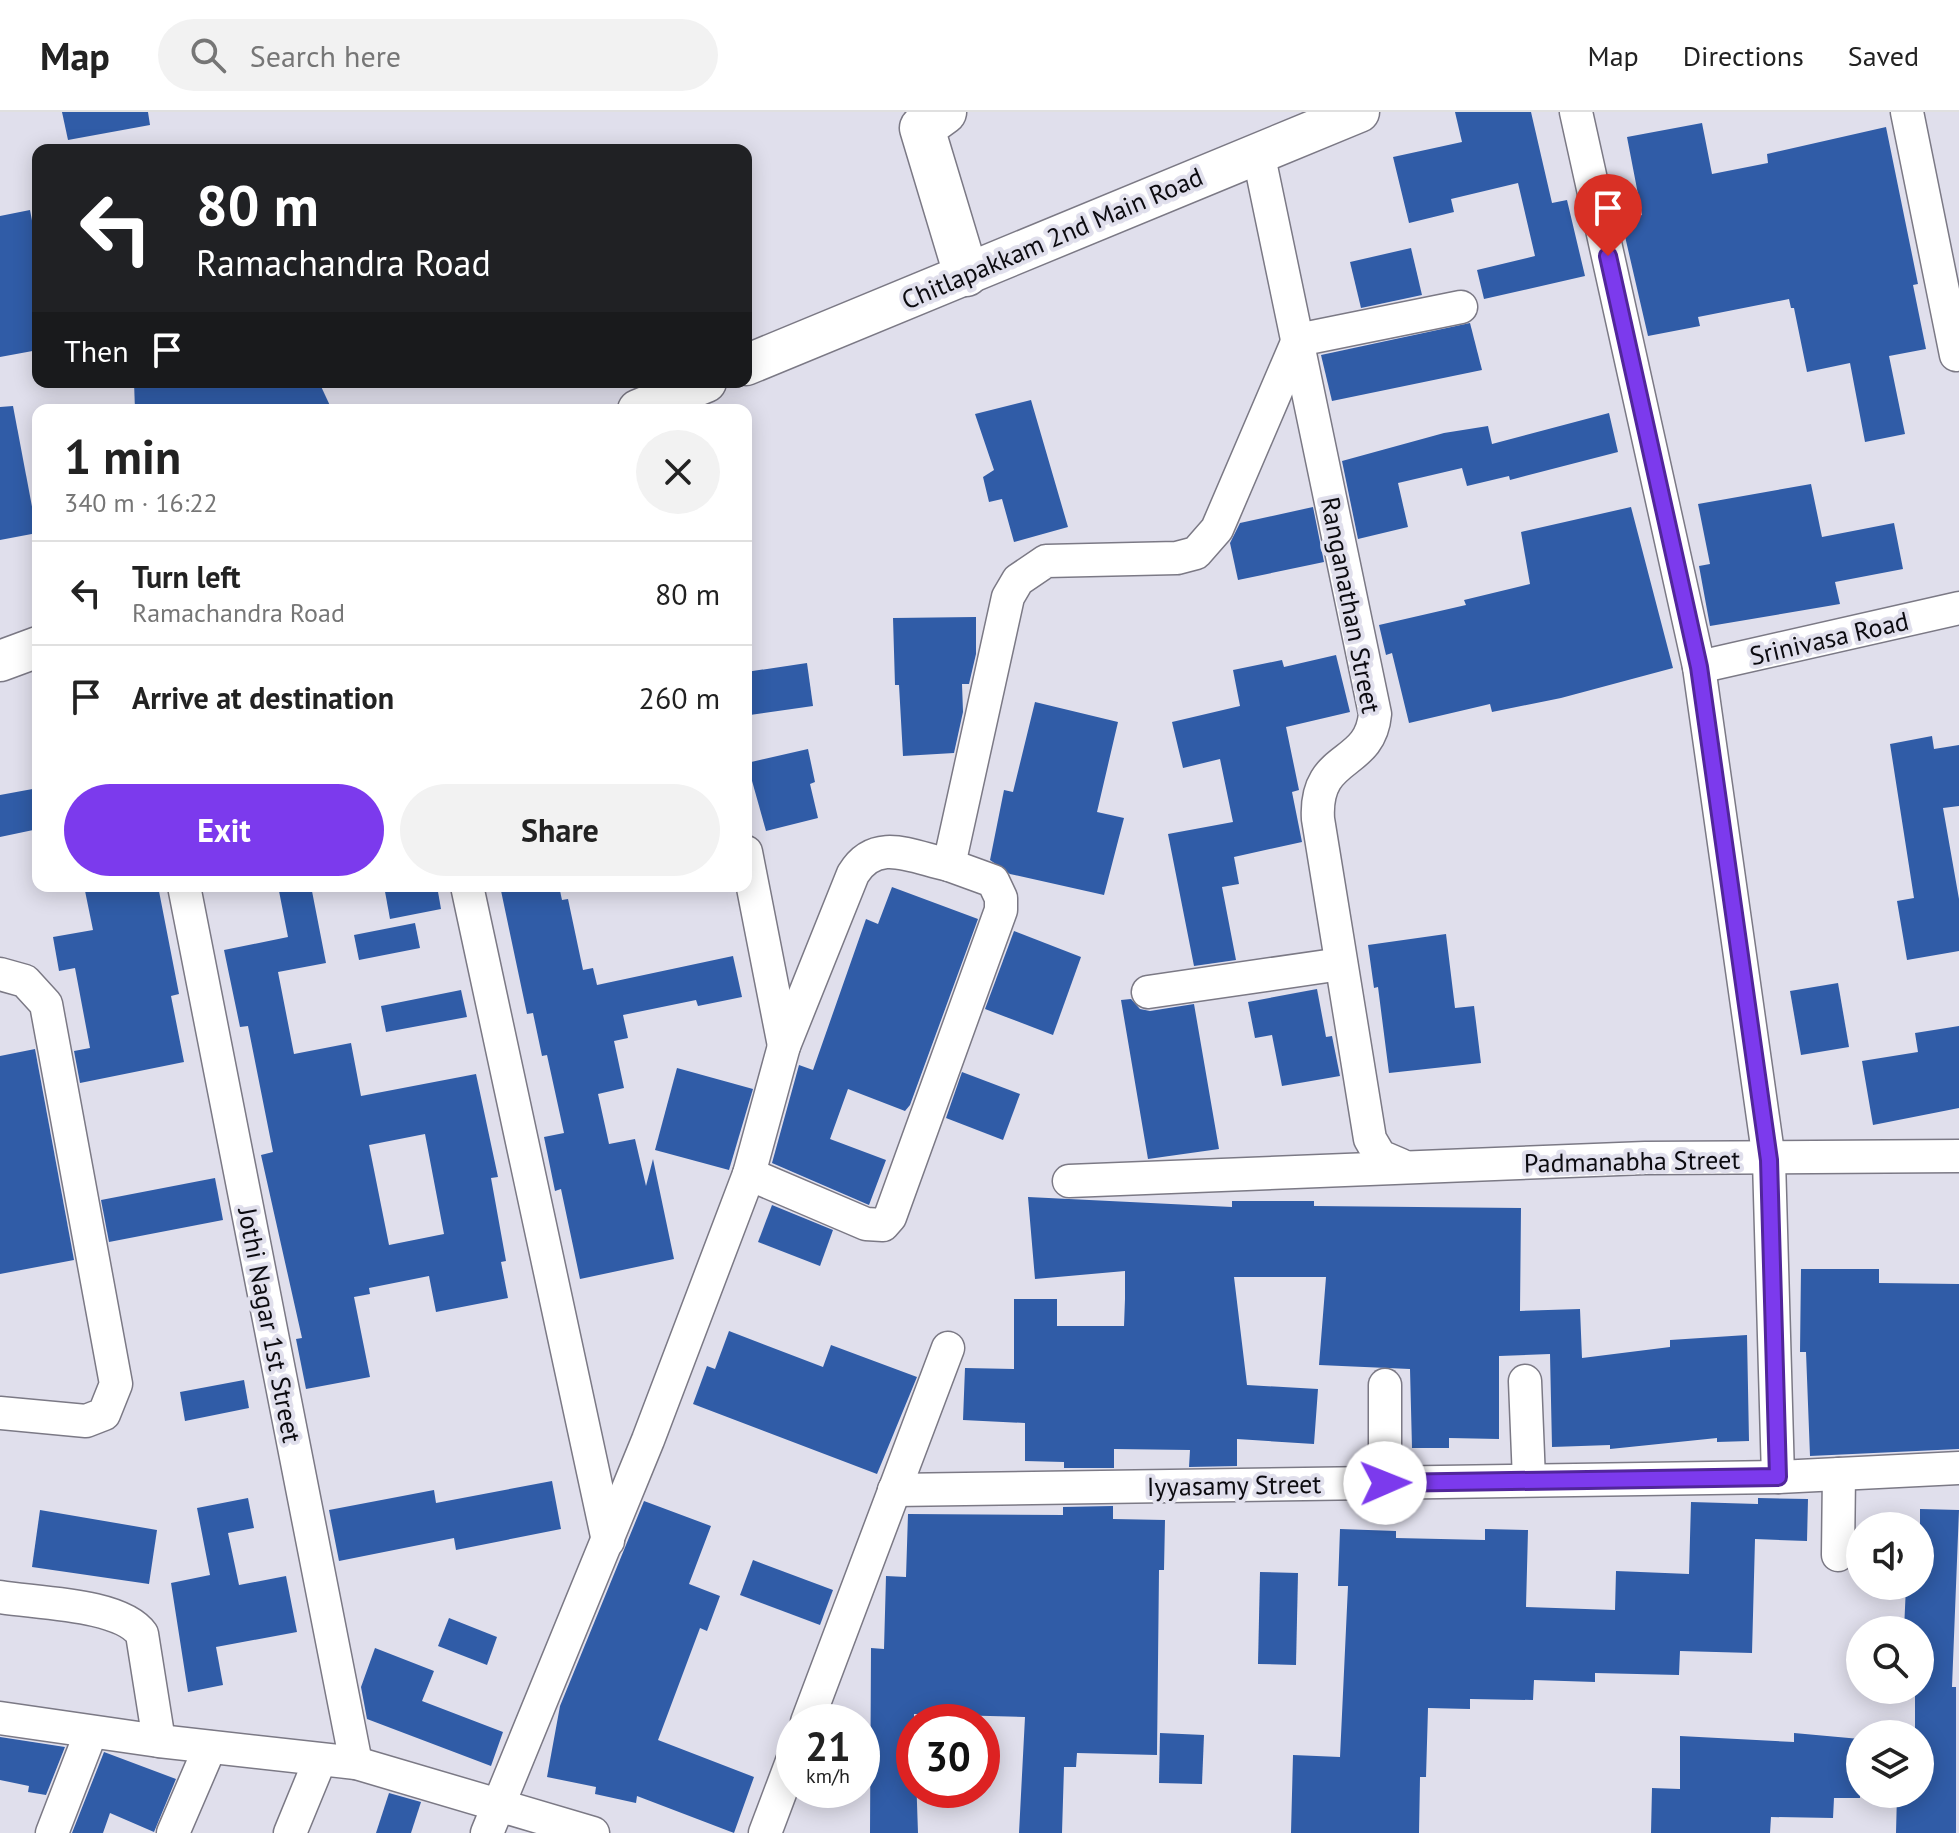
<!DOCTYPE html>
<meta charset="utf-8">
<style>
body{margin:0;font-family:"PT Sans",sans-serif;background:#f2f2f2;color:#222;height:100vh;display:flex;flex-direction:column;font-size:30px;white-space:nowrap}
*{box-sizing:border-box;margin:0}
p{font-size:26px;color:#767676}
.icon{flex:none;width:44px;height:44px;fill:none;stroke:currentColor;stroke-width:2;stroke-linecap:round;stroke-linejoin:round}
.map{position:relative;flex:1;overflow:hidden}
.side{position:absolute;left:32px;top:292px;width:720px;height:488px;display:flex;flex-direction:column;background:#fff;border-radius:16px;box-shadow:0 4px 20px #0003}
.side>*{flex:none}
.banner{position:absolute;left:32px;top:32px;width:720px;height:244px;border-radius:16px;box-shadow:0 4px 20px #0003;background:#202124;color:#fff;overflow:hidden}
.fabs{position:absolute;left:1846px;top:1400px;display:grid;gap:16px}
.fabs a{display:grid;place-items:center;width:88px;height:88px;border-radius:50%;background:#fff;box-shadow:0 4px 20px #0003;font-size:40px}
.speed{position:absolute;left:776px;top:1592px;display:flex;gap:16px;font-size:40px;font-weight:700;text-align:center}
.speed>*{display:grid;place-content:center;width:104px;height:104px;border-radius:50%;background:#fff;box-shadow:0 4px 20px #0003;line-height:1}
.speed small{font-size:20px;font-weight:400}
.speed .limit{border:12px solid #d22;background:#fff;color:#111}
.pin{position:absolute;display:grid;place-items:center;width:68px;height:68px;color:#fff;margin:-82px -34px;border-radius:50% 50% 50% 0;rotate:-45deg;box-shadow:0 0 8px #0007}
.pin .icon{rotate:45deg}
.me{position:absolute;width:88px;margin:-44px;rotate:89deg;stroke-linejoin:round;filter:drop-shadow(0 0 6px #0008)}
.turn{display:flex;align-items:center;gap:28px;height:168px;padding:0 32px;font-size:36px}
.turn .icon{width:104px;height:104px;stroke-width:2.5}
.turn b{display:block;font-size:56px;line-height:68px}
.then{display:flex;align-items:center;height:76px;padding:0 32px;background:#0003;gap:16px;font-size:30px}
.round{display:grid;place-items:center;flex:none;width:84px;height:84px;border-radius:42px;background:#f2f2f2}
.summary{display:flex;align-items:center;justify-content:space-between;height:136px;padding:0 32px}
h1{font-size:48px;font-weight:700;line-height:60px}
.button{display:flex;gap:16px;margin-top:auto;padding:16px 32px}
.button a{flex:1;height:92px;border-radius:48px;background:#7c3aed;color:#fff;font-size:32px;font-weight:700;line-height:92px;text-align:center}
.button a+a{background:#f2f2f2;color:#222}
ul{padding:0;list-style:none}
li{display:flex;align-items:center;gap:24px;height:104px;padding:0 32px;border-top:2px solid #e0e0e0}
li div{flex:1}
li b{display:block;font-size:30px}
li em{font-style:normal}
header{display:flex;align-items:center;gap:48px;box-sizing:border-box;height:112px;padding:0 40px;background:#fff;border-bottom:2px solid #e0e0e0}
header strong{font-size:38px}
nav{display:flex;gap:44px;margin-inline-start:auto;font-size:28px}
.search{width:560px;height:72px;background:#f2f2f2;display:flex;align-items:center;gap:20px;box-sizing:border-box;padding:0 28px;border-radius:44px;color:#767676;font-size:30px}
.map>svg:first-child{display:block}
</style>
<header>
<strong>Map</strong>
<div class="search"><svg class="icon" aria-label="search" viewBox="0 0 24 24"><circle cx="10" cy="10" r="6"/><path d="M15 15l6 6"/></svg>Search here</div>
<nav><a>Map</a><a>Directions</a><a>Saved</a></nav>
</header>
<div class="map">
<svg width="1959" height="1721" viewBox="0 0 1959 1721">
<rect width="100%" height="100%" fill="#e0dfec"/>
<g fill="#305ca7" fill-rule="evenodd">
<polygon points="62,0 148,0 150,13 68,28"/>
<polygon points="1455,0 1531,0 1552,91 1567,88 1585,164 1484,187 1477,158 1535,144 1518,71 1451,87 1454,100 1409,111 1393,45 1462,30"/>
<polygon points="1702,11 1712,62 1768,51 1767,42 1886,15 1918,172 1913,173 1926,237 1889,244 1905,322 1865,330 1850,251 1807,260 1794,196 1791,196 1789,187 1698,205 1700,214 1648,224 1621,107 1642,103 1627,25"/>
<polygon points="30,98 38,140 38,238 0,245 0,104"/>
<polygon points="1411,136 1422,183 1361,196 1350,150"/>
<polygon points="1470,211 1482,258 1332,289 1321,243"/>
<polygon points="134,270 319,270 332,298 135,298"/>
<polygon points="1031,288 1068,415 1014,430 1002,387 989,390 983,365 994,358 975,302"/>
<polygon points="13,294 37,421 0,428 0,295"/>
<polygon points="1609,301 1618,340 1510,368 1509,364 1467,374 1462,356 1398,371 1408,415 1358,427 1342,349 1444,321 1488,314 1492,332"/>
<polygon points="1811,372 1822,425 1894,411 1903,457 1835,470 1840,492 1710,514 1699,454 1710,452 1698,392"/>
<polygon points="1313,395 1324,450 1238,468 1230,431 1240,411"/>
<polygon points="1631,395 1673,556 1561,586 1492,600 1490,592 1409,611 1392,541 1386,543 1379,513 1466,493 1464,488 1530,472 1521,420"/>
<polygon points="976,505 976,542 969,572 962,572 963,600 954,641 903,644 899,573 895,573 893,506"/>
<polygon points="1336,543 1350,600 1286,615 1299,678 1292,680 1302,730 1234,745 1239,772 1222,775 1236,848 1194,854 1168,722 1233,710 1220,647 1183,656 1172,610 1240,594 1233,558 1282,548 1284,555"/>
<polygon points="807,551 813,594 750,603 746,560"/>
<polygon points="1035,590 1118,610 1097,700 1124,706 1104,783 1010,762 990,748 1004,678 1013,680"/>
<polygon points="1932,624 1934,637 1959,633 1959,694 1943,696 1959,787 1959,839 1907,848 1897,789 1914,786 1890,632"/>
<polygon points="808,637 815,670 810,672 818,706 766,719 747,651"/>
<polygon points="38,676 38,717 0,725 0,683"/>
<polygon points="84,774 158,774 179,882 171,884 184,950 80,971 74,939 90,936 75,856 59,859 53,825 93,818"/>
<path d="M278,774h33l15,77 -48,9 16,82 57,-11 10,53 115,-22 22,103 -7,1 15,83 -5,1 7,36 -72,14 -7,-36 -60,12 1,6 -16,3 16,80 -64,12 -10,-50 6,-1 -41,-183 12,-3 -25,-126 -8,1 -16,-77 64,-13zM425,1022l19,100 -55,11 -20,-100z"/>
<polygon points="384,774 437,774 441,797 390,807"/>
<polygon points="500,774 559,774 562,788 568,787 583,858 593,856 597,873 733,844 742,885 698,894 696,888 623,903 628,926 614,929 624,976 598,982 609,1032 635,1027 646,1074 653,1047 674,1147 580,1167 561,1077 555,1079 544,1025 564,1021 547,943 542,944 533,901 527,902"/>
<polygon points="892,775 978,807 910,993 905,999 848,977 830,1027 886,1048 869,1093 772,1051 799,953 813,958 866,807 878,812"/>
<polygon points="415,811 420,836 359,848 354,823"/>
<polygon points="1014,819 1081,845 1053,923 985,897"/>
<polygon points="1446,822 1455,896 1474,894 1481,951 1389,961 1378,875 1374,876 1368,833"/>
<polygon points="1838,871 1849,935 1801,943 1790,879"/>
<polygon points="1317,877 1326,925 1332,924 1340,964 1282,974 1272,923 1255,926 1248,890"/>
<polygon points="461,878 467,905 386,920 381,894"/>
<polygon points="1131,887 1140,897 1150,899 1194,892 1219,1037 1148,1047 1121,888"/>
<polygon points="1959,914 1959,996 1873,1013 1862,949 1918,940 1915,921"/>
<polygon points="35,937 74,1148 0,1162 0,944"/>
<polygon points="677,956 753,977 729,1058 655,1038"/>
<polygon points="962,960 1020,982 1003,1028 946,1006"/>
<polygon points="215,1066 223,1108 109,1130 101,1088"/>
<polygon points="1028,1085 1232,1095 1232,1089 1314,1089 1314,1094 1521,1096 1520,1199 1580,1197 1582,1246 1670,1235 1670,1228 1747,1223 1749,1329 1717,1330 1717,1326 1610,1337 1610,1333 1552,1335 1550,1242 1499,1244 1499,1327 1449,1326 1449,1336 1412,1336 1410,1257 1319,1253 1326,1165 1234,1165 1247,1273 1318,1277 1314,1332 1237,1327 1237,1354 1189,1355 1190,1338 1114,1337 1114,1356 1064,1356 1064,1350 1025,1349 1025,1311 963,1308 965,1256 1014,1257 1014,1187 1057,1187 1057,1214 1124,1214 1125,1187 1125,1159 1035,1167"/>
<polygon points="772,1093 833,1118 820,1154 758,1130"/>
<polygon points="1801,1157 1879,1157 1879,1171 1959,1172 1959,1337 1810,1344 1806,1240 1800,1240"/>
<polygon points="729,1219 823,1255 831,1233 917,1265 877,1362 693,1292 707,1254 715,1257"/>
<polygon points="244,1268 249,1296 185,1309 180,1280"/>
<polygon points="552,1369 561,1417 456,1438 454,1426 339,1449 329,1398 434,1378 436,1391"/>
<polygon points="248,1386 254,1416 228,1421 239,1473 286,1464 297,1520 216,1535 223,1573 188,1580 171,1471 210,1463 197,1396"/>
<polygon points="1758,1386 1808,1387 1807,1429 1755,1427 1752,1541 1680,1539 1679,1563 1595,1561 1595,1570 1534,1568 1533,1588 1470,1587 1470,1597 1428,1596 1426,1665 1420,1665 1419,1721 1291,1721 1293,1643 1340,1645 1348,1474 1338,1474 1340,1417 1396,1419 1396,1426 1485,1428 1485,1417 1528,1418 1526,1495 1615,1498 1616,1459 1689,1462 1691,1390 1758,1392"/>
<polygon points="644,1389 711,1414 689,1472 720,1484 707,1519 700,1516 658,1628 754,1665 734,1721 637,1684 636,1691 595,1682 596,1675 547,1665 560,1594"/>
<polygon points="1113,1394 1113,1407 1165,1408 1164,1458 1159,1458 1157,1643 1077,1641 1076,1655 1064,1655 1062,1721 1019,1721 1025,1605 914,1602 918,1721 870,1721 871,1536 884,1537 886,1464 906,1465 908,1402 1063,1403 1063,1395"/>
<polygon points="1920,1397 1959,1398 1952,1575 1956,1575 1956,1721 1896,1721 1897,1682 1920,1682 1920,1622 1915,1622 1915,1578 1920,1578 1920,1518 1904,1518 1906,1474 1920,1474"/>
<polygon points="40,1398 157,1418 149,1472 32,1455"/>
<polygon points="753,1448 833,1478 820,1513 740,1483"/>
<polygon points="1260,1460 1298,1461 1296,1553 1258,1552"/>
<polygon points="449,1506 497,1525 487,1553 438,1534"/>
<polygon points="375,1536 434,1559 422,1589 503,1620 491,1654 367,1607 361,1575"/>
<polygon points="1160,1621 1204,1623 1202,1672 1159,1671"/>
<polygon points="1794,1621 1860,1627 1860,1686 1834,1686 1833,1706 1771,1705 1770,1721 1651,1721 1652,1676 1680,1677 1680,1624 1794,1630"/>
<polygon points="0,1625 65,1635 46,1683 28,1680 29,1674 0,1668"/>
<polygon points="104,1640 176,1667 154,1720 110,1701 103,1721 72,1721"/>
<polygon points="389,1681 421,1690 411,1721 376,1721"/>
</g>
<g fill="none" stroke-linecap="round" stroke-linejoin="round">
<g stroke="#7b7985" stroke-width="35">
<g id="minor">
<polyline points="1576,0 1699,555 1769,1048 1778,1365"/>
<polyline points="1907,0 1956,243"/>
<path d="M1258,40l117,562c-5,55 -61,38 -57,105l52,320 10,17 21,9"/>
<polyline points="1699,555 1959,496"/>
<polyline points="746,740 784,934"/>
<polyline points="184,774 356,1651"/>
<polyline points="467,774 608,1429"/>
<polyline points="0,862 25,869 46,892 116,1272 104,1302 86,1309 0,1301"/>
<polyline points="1148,880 1341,852"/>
<polyline points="749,1062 866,1112 883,1113 890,1105 1001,798 1001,786 993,769 949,753"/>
<polyline points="1069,1069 1645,1046 1959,1044"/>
<polyline points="1525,1269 1529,1368"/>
<polyline points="1385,1371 1385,1273"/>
<polyline points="894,1378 1778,1365 1959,1356"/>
<polyline points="1838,1443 1839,1362"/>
<path d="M0,1485c37,6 121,7 142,37l17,107"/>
<polyline points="0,1606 159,1629 356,1651 593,1721"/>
<polyline points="807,1610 948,1236"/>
<polyline points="52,1721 91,1620"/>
<polyline points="173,1721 210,1635"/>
<polyline points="290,1721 320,1648"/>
<path d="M487,1721l161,-393 101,-266 35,-128 69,-172c23,-38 59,-17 96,-9l59,-268 10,-17 28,-19 131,-3 19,-5 21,-24 81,-189 163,-33"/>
<polyline points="765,1721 794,1644"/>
</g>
</g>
<g stroke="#7b7985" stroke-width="43">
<g id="tertiary">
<polyline points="746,253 1359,0"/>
<polyline points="638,298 706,270"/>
<polyline points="0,549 38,535"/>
</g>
</g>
<g stroke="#7b7985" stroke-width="47">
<polyline id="motorway" points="944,0 922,16 966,162"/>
</g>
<use href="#minor" stroke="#fff" stroke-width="32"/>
<use href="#tertiary" stroke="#fff" stroke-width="40"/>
<use href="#motorway" stroke="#fff" stroke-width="44"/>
</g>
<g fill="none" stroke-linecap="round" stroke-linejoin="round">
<g stroke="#51269a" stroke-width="20">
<polyline id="route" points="1385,1371 1778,1365 1769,1048 1699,555 1608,144"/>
</g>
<use href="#route" stroke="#7c3aed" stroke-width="14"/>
</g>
<g text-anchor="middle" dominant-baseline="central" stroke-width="8" stroke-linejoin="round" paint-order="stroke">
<g font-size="26" fill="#0c0b10" stroke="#e0dfec">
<text transform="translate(1052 126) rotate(-23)">Chitlapakkam 2nd Main Road</text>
<text transform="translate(1351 493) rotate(79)">Ranganathan Street</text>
<text transform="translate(1829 526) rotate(-13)">Srinivasa Road</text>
<text transform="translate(1632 1049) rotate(-1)">Padmanabha Street</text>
<text transform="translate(270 1213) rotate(79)">Jothi Nagar 1st Street</text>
<text transform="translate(1234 1373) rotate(-1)">Iyyasamy Street</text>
</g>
</g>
</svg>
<div class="fabs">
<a><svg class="icon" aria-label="sound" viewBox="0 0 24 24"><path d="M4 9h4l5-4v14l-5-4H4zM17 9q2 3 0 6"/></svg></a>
<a><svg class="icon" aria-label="search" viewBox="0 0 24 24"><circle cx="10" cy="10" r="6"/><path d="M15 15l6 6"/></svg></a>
<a><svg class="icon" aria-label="layers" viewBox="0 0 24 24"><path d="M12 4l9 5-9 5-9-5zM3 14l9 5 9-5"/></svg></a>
</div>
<div class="speed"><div>21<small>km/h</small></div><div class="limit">30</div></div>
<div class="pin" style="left:1608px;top:144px;background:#d93025"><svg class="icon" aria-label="arrive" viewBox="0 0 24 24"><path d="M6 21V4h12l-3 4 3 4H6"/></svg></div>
<svg class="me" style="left:1385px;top:1371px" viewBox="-20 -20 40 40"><circle r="19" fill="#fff"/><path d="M0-13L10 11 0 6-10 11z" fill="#7c3aed"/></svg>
<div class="banner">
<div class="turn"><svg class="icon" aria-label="left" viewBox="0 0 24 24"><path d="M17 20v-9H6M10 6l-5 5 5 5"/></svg><div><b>80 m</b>Ramachandra Road</div></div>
<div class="then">Then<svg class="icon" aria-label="arrive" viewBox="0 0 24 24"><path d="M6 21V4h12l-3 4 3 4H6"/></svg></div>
</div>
<section class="side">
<div class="summary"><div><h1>1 min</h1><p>340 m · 16:22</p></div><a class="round"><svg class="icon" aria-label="close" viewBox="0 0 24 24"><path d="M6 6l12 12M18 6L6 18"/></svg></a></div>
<ul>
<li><svg class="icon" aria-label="left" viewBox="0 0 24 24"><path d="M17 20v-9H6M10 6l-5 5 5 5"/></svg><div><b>Turn left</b><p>Ramachandra Road</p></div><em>80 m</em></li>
<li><svg class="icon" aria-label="arrive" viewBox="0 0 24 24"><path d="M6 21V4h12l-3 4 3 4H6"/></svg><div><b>Arrive at destination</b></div><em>260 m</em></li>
</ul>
<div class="button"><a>Exit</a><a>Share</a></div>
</section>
</div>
